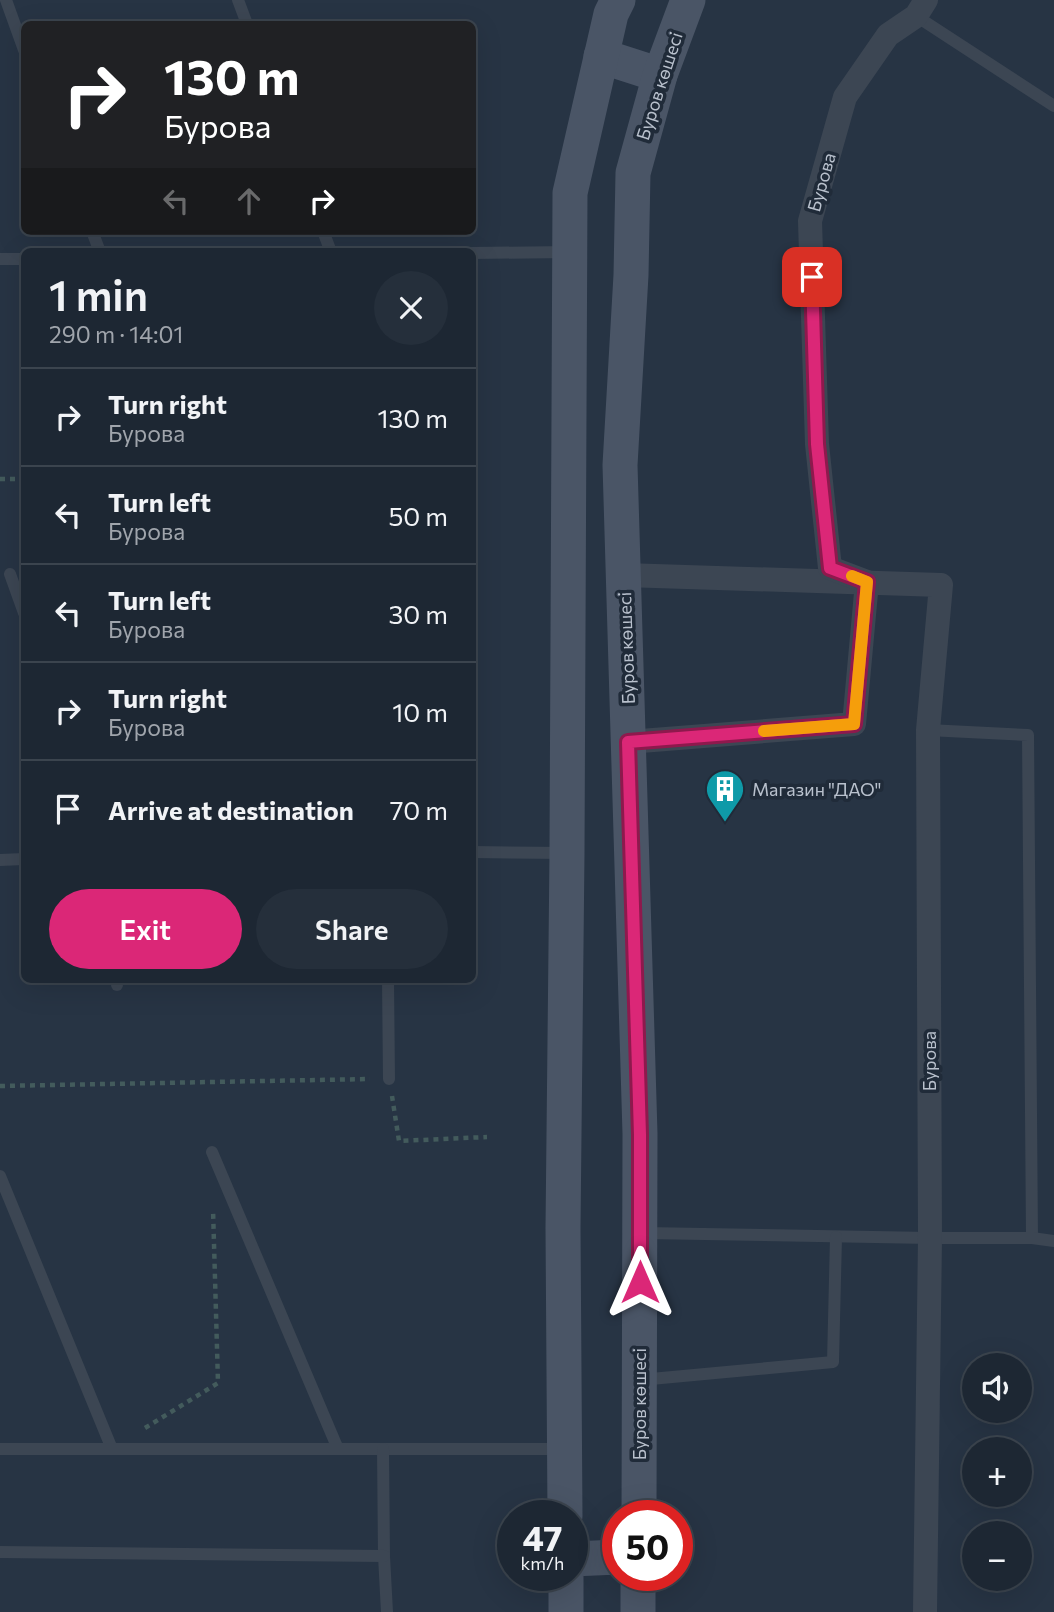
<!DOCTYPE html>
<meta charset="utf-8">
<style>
body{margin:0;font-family:Commissioner,sans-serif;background:#252f3b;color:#f1f3f6;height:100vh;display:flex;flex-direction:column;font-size:26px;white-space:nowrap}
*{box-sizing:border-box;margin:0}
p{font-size:23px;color:#a0a5ac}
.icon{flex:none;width:38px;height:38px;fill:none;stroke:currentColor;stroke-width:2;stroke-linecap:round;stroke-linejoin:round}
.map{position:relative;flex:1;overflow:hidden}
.details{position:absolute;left:21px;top:248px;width:455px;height:735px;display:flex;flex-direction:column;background:#1d2733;border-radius:10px;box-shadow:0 7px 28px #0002,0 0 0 2px #3b444e}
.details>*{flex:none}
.guide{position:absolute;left:21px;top:21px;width:455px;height:214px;border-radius:10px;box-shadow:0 7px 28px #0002,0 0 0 2px #3b444e;background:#202124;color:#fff;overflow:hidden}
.buttons{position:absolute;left:962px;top:1353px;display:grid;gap:14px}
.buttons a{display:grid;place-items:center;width:70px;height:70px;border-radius:50%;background:#1d2733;box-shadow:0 7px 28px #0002,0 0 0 2px #3b444e;font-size:35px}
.speed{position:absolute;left:497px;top:1500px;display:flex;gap:14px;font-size:35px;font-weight:700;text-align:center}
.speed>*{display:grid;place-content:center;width:91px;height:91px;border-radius:50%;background:#1d2733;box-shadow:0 7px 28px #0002,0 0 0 2px #3b444e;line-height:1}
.speed small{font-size:18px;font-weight:400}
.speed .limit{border:10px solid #d22;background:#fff;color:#111}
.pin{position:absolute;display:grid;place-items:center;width:60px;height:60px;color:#fff;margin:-30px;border-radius:14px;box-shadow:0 4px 10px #0006}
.me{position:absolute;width:77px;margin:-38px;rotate:0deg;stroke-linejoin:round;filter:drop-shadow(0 0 5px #0008)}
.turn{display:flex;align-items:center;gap:24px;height:147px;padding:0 28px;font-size:32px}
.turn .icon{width:91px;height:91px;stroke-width:2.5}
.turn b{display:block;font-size:49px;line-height:60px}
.lanes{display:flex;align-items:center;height:66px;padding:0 28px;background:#0003;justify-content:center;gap:35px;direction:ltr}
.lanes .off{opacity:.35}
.round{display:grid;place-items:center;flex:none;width:74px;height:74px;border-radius:37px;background:#252f3b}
.head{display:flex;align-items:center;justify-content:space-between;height:119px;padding:0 28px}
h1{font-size:42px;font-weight:600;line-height:52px}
.primary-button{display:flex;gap:14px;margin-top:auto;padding:14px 28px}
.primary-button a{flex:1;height:80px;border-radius:42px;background:#db2777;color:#fff;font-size:28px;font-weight:600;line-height:80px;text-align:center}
.primary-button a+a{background:#252f3b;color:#f1f3f6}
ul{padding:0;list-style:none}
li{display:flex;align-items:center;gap:21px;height:98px;padding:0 28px;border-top:2px solid #3b444e}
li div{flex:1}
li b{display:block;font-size:26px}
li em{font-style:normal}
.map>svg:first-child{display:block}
</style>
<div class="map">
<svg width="1054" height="1612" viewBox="0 0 1054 1612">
<rect width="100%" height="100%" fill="#273444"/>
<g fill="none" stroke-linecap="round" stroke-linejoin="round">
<g stroke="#435b5c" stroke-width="4.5" stroke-dasharray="5 5" stroke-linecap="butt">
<polyline points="0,479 24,479"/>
<polyline points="0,1086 370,1079"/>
<polyline points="392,1096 399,1141 487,1137"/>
<polyline points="145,1428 218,1383 213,1209"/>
</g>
<g stroke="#3c4653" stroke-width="12">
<polyline points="6,0 24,50"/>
<polyline points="238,0 247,24"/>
<polyline points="916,16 1054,106"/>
<polyline points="92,231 100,252"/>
<polyline points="323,231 331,252"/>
<polyline points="472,253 569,252"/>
<polyline points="0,259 24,259"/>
<polyline points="10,574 24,613"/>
<polyline points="928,730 1028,735 1032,1238"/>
<polyline points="472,852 567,853"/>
<polyline points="0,860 24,859"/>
<polyline points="388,980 389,1079"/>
<polyline points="117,985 117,980"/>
<polyline points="212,1152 338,1449"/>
<polyline points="0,1176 112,1449"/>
<polyline points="644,1233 930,1238 1032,1238 1054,1241"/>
<polyline points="640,1380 833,1362 836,1237"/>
<polyline points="0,1449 563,1449"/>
<polyline points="383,1449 384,1556 387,1612"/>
<polyline points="0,1552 384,1556"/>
</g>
<g stroke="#3c4653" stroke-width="24">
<polyline points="624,575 941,585 928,730 930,1238 925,1612"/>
<polyline points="628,742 854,724 867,582 830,568 817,444 810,221 845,97 888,35 916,16 926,0"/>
</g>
<g stroke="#4a5566" stroke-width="35">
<polyline points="601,56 660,75"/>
<polyline points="565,1516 563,1228 567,853 570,193 611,14 618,0"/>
<polyline points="639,1516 640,1134 620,465 631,275 633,173 660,75 688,0"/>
<polyline points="572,1559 618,1557"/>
<polyline points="566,1575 566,1612"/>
<polyline points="638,1612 638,1575"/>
</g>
</g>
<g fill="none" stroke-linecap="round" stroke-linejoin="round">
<g stroke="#8e194d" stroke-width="18">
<polyline id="route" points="640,1282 640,1135 628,742 854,724 867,582 830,568 817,444 812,277"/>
</g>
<use href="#route" stroke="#db2777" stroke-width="12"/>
<polyline stroke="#f59e0b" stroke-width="12" points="764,731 854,724 867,582 852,576"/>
</g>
<defs>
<g id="building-pin" transform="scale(2.0125)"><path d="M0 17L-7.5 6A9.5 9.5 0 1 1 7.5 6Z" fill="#0f9aa8" stroke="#202b39"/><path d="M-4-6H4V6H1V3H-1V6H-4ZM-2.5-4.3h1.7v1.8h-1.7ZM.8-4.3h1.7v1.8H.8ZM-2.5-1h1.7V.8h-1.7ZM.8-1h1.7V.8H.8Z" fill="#fff"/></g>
</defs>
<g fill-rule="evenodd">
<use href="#building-pin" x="725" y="789"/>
</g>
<g text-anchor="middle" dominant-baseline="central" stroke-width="7" stroke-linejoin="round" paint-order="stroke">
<g font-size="18" fill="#b9c1cd" stroke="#202b39">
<text transform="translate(659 86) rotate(-72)">Буров көшесі</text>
<text transform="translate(821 182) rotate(-74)">Бурова</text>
<text transform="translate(626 648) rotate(-92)">Буров көшесі</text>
<text transform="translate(929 1061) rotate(-90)">Бурова</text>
<text transform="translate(639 1404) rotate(-90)">Буров көшесі</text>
</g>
<g font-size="18" fill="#b9c1cd" stroke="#202b39" text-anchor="start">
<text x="752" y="789">Магазин "ДАО"</text>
</g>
</g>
</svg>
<div class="buttons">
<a><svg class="icon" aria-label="sound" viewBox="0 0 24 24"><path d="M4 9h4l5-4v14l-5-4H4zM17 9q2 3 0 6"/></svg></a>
<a>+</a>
<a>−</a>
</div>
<div class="speed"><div>47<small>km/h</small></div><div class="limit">50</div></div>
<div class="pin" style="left:812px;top:277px;background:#d93025"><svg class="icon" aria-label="arrive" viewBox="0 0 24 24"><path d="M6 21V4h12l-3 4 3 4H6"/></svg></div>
<svg class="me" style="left:640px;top:1282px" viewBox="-20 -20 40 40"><path d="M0-17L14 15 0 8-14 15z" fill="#db2777" stroke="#fff" stroke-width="4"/></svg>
<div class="guide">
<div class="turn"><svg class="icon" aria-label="right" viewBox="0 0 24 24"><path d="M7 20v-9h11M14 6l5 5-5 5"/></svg><div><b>130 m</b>Бурова</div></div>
<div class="lanes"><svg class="icon off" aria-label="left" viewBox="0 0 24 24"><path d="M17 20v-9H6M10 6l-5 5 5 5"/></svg><svg class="icon off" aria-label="ahead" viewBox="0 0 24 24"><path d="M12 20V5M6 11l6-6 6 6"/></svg><svg class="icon" aria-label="right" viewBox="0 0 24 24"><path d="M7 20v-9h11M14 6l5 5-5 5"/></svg></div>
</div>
<section class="details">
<div class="head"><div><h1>1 min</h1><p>290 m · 14:01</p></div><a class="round"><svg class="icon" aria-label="close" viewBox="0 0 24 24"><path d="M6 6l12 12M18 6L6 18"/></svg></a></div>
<ul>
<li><svg class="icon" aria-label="right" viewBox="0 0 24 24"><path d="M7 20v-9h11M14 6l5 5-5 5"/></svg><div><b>Turn right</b><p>Бурова</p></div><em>130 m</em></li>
<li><svg class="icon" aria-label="left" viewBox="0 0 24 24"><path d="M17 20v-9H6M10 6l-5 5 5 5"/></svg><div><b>Turn left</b><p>Бурова</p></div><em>50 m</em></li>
<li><svg class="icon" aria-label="left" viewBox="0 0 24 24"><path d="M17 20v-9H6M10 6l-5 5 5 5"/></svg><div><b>Turn left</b><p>Бурова</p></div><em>30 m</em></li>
<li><svg class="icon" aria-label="right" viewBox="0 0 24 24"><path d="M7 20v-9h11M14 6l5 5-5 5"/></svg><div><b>Turn right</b><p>Бурова</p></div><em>10 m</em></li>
<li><svg class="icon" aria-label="arrive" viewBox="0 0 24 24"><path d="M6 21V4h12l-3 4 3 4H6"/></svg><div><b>Arrive at destination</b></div><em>70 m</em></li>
</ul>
<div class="primary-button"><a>Exit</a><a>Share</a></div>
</section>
</div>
